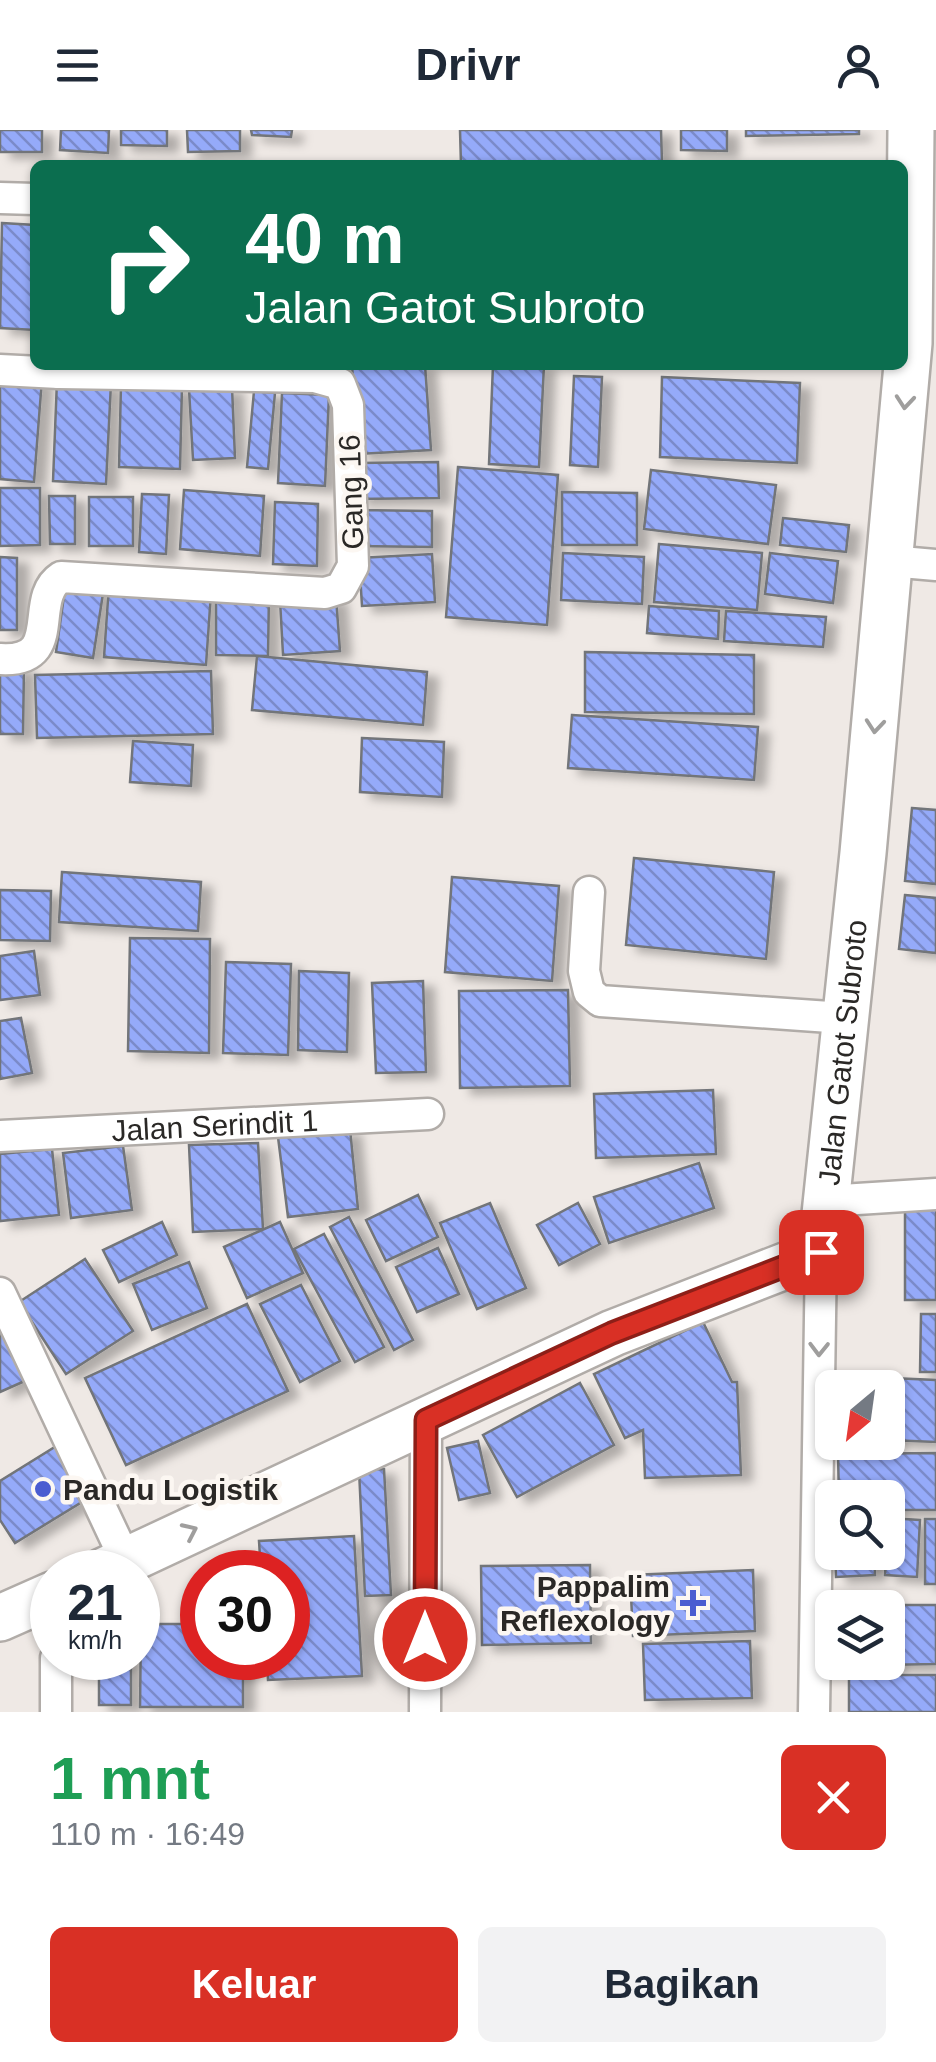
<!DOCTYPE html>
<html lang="id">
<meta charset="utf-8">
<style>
body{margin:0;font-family:Helvetica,sans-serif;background:#f2f2f3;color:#1f2937;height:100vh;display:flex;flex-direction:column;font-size:38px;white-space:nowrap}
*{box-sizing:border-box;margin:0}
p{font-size:32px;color:#747a83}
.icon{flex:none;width:55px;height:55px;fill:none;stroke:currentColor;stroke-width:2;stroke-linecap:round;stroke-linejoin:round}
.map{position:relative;height:1582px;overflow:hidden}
.panel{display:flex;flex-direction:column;background:#fff;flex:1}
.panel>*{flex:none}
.banner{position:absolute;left:30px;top:30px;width:878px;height:210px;border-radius:15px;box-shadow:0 2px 8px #0004;background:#0b6e4f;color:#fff;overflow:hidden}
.needle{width:65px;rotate:209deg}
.controls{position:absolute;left:815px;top:1240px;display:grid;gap:20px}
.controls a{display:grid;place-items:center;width:90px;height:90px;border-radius:15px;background:#fff;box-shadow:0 2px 8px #0004;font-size:50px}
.speed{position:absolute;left:30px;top:1420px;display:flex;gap:20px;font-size:50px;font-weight:700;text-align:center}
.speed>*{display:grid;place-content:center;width:130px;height:130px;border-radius:50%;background:#fff;box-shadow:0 2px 8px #0004;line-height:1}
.speed small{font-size:25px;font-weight:400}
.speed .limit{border:15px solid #d22;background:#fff;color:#111}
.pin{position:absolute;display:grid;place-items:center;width:85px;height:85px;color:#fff;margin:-42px;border-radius:20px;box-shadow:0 5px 15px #0006}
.me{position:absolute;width:110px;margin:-55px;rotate:0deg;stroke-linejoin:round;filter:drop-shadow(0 0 8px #0008)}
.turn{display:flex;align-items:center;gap:35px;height:210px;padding:0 50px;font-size:45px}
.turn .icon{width:130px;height:130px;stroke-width:2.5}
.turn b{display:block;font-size:70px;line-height:85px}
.round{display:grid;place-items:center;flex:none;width:105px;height:105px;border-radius:15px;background:#f2f2f3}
.headline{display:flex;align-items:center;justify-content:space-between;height:170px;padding:0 50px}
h1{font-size:60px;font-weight:700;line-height:75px;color:#1e9e55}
.primary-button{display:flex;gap:20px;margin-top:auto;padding:20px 50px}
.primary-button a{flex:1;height:115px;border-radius:15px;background:#d93025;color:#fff;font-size:40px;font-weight:700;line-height:115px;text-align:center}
.primary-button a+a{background:#f2f2f3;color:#1f2937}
header{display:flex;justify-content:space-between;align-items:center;height:130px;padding:0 50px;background:#fff;font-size:45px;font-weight:700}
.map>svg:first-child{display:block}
</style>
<header><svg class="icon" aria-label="menu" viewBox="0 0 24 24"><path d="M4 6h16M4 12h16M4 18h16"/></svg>Drivr<svg class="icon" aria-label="person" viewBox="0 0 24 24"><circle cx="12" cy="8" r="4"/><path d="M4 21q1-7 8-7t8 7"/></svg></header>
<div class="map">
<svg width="936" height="1582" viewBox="0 0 936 1582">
<defs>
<pattern id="building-back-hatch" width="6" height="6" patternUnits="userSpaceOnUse" patternTransform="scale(2.5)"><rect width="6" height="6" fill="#95aaf9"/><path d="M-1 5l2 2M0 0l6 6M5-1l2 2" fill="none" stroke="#7a8ac9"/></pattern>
<filter id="shadow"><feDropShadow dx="11" dy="6" stdDeviation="5" flood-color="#0004"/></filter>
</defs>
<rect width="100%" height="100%" fill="#efe9e5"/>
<g fill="url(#building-back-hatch)" stroke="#727479" stroke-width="2.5" filter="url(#shadow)">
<rect x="0" y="0" width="42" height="22"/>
<polygon points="61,0 109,0 108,23 60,20"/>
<polygon points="121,0 167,0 167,16 121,15"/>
<polygon points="187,0 240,0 240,21 188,22"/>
<polygon points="251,0 292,0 291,7 252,5"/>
<polygon points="460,0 661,0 662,32 461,35"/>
<polygon points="681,0 727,0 727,21 681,20"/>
<polygon points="746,0 859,0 859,4 746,6"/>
<polygon points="2,93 35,95 35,200 0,198"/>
<polygon points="352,235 425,235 431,320 358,324"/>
<polygon points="493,235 544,235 539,337 489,334"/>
<polygon points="0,245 42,249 34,352 0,349"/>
<polygon points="574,246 602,247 598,337 570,335"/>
<polygon points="662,247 800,253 797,333 660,327"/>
<polygon points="57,250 111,253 106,354 53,351"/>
<polygon points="121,254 182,256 180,339 119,337"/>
<polygon points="232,257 235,328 193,330 189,259"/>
<polygon points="254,261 275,263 268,339 247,337"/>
<polygon points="282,263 329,265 325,356 278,353"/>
<polygon points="438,332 439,368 356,369 356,333"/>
<polygon points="458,337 558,345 547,495 446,487"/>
<polygon points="651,340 776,355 768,414 644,399"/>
<polygon points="0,358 40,358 40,415 0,416"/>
<polygon points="184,360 264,366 260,426 180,419"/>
<polygon points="562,362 637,363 637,415 562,415"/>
<polygon points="142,364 169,365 166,424 139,422"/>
<polygon points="49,366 75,366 75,414 50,414"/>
<rect x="89" y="367" width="44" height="49"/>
<polygon points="275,372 318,374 317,436 273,434"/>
<polygon points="356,380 432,381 432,417 356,416"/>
<polygon points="783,388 849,395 846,422 780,415"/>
<polygon points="659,414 762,423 757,480 654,472"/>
<polygon points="563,423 644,427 642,474 561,470"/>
<polygon points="770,423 838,431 833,473 765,464"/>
<polygon points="432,424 435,472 362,476 359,428"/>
<polygon points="0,427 17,428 17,500 0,500"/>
<polygon points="66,452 104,457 93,528 56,522"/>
<polygon points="109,455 211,463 206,535 104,527"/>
<polygon points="216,463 269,464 268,526 216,525"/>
<polygon points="336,467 340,521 283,525 280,470"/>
<polygon points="649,476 719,481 718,509 647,503"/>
<polygon points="726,481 826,487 823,517 724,511"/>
<polygon points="585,522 754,525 754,584 585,582"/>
<polygon points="257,526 427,542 423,595 252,580"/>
<polygon points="0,536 24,536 23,604 0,604"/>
<polygon points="211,541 213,604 37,608 35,545"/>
<polygon points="572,585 758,597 754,650 568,638"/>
<polygon points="362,608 444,612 442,667 360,662"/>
<polygon points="133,611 193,615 191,656 130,652"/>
<polygon points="912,678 936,680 936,754 905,751"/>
<polygon points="634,728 774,742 766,829 626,815"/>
<polygon points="62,742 201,752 198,801 59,792"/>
<polygon points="452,747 559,756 552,851 445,842"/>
<polygon points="0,760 51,761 50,811 0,810"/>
<polygon points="905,765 936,768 936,823 899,819"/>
<polygon points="130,808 210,809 209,923 128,921"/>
<polygon points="34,821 40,865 0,870 0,826"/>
<polygon points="226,832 291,834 288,925 223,923"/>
<polygon points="299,841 349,843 347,922 298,920"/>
<polygon points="423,851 426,942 376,943 372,853"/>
<polygon points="568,860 570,956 460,958 459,861"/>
<polygon points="21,888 32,943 0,949 0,891"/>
<polygon points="713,960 716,1024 596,1028 594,964"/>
<polygon points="350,999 358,1079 288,1087 278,1007"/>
<polygon points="258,1013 263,1099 193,1102 189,1015"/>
<polygon points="123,1016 132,1080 71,1088 63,1023"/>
<polygon points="52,1019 59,1085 0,1091 0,1024"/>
<polygon points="699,1033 714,1078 609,1113 594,1067"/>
<polygon points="418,1065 438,1107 386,1131 366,1090"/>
<polygon points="490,1073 526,1158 477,1179 440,1093"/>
<polygon points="578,1073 600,1114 559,1135 537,1095"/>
<rect x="905" y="1079" width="31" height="91"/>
<polygon points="349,1087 413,1210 394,1220 330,1097"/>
<polygon points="162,1092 177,1125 119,1152 103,1120"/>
<polygon points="280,1092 303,1143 247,1168 224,1117"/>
<polygon points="324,1104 384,1217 355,1232 294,1119"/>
<polygon points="438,1118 459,1164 417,1182 396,1137"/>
<polygon points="85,1129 133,1201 66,1244 19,1172"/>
<polygon points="189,1132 207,1178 152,1200 133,1154"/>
<polygon points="301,1155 340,1231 300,1252 260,1174"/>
<polygon points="247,1174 288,1261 126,1335 85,1248"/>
<polygon points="921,1184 936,1184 936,1242 920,1242"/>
<polygon points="0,1189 27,1250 0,1262"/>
<polygon points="703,1192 732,1252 737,1252 741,1345 645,1348 643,1300 625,1308 594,1244"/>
<polygon points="844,1246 936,1250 936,1312 888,1310 888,1258 843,1258"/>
<polygon points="580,1253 614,1315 517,1367 483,1305"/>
<polygon points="478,1311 490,1363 459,1370 447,1318"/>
<polygon points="58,1315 90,1367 15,1413 0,1390 0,1351"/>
<polygon points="936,1323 936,1380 888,1380 888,1368 839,1368 838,1324"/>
<polygon points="384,1339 391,1465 365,1466 359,1340"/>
<polygon points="888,1388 920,1390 917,1447 885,1445"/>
<rect x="925" y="1389" width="11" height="65"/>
<polygon points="354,1406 362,1546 268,1550 267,1528 288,1528 288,1442 261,1442 259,1411"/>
<polygon points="835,1422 874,1422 875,1445 836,1447"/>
<polygon points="590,1435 591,1513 482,1515 481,1436"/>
<polygon points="753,1440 755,1501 633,1506 630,1445"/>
<polygon points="863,1463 863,1478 832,1478 832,1516 829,1516 827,1464"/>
<polygon points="880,1475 936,1475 936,1534 880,1535 888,1532 888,1478"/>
<polygon points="141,1494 202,1494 202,1528 243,1528 243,1577 140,1577"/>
<polygon points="750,1511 752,1568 645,1570 643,1514"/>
<rect x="99" y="1528" width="32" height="47"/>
<rect x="849" y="1545" width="87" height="37"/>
</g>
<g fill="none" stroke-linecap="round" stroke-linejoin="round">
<g stroke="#b1aca8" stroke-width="35">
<g id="street">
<polyline points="0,68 35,69"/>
<polyline points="0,240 59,243"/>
<polyline points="890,431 936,435"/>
<path d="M0,529c66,4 27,-60 61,-82l264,16 16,-5 12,-22 -5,-161 -8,-21 -25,-7 -256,-4v-8"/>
<polyline points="589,762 584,841 589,862 600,871 844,888"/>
<path id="s1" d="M0,1006l428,-22"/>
<polyline points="826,1071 936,1064"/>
<polyline points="0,1163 126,1431"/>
<polyline points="56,1582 56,1528"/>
<polyline points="425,1582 426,1290"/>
<polyline points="814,1582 821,1122"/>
</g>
</g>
<g stroke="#b1aca8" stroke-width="50">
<g id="secondary">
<path id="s2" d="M102,1442l511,-239 208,-81 42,-399 46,-510 2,-213"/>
<polyline points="0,1488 52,1465"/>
</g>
</g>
<use href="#street" stroke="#fff" stroke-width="30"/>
<use href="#secondary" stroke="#fff" stroke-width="45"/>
</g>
<defs><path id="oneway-chevron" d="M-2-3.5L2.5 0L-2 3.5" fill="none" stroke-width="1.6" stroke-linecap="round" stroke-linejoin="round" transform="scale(2.5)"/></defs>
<g stroke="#9f9e9d">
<use href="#oneway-chevron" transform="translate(905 272) rotate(95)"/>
<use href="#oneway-chevron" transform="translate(875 596) rotate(95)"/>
<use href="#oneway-chevron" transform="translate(819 1219) rotate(91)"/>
<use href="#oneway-chevron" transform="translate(190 1401) rotate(-25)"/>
</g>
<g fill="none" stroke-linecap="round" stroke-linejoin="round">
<g stroke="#8d1f18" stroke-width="25">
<polyline id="route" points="425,1509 426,1290 612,1203 821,1122"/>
</g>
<use href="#route" stroke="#d93025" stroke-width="18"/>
</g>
<g fill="#4a5cd1" stroke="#fcf7f2" stroke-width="4">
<circle cx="43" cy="1359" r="10"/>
<path d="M688 1458h10v10h10v10h-10v10h-10v-10h-10v-10h10z"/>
</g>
<g text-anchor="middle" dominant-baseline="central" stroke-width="9" stroke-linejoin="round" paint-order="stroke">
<g font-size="30" fill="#2a2826" stroke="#fcf7f2">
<text transform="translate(351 362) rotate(-92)">Gang 16</text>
<text stroke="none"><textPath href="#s2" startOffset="988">Jalan Gatot Subroto</textPath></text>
<text stroke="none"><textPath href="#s1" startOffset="215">Jalan Serindit 1</textPath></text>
</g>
<g font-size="30" font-weight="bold" fill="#2a2826" stroke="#fcf7f2" text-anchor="start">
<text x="63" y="1359">Pandu Logistik</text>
<text x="670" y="1456" text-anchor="end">Pappalim<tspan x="670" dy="34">Reflexology</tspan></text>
</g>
</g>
</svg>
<div class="controls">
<a><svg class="needle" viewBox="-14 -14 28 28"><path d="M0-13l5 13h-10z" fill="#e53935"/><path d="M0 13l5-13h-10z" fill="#747a83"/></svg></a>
<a><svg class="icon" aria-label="search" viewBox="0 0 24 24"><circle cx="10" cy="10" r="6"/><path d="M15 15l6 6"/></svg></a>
<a><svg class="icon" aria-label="layers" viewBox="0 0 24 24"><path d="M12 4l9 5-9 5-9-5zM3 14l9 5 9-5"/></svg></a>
</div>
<div class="speed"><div>21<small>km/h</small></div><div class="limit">30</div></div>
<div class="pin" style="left:821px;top:1122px;background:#d93025"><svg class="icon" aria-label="arrive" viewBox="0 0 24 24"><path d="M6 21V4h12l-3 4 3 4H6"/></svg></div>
<svg class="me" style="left:425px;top:1509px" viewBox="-20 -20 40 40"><circle r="17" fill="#d93025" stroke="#fff" stroke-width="3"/><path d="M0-11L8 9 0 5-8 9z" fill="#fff"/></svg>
<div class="banner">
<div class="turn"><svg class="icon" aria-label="right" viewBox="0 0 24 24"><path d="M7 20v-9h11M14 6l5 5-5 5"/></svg><div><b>40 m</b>Jalan Gatot Subroto</div></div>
</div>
</div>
<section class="panel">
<div class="headline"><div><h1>1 mnt</h1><p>110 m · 16:49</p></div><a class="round" style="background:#d93025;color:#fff"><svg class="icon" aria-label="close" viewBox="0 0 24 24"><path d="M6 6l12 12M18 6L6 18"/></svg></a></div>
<div class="primary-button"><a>Keluar</a><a>Bagikan</a></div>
</section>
